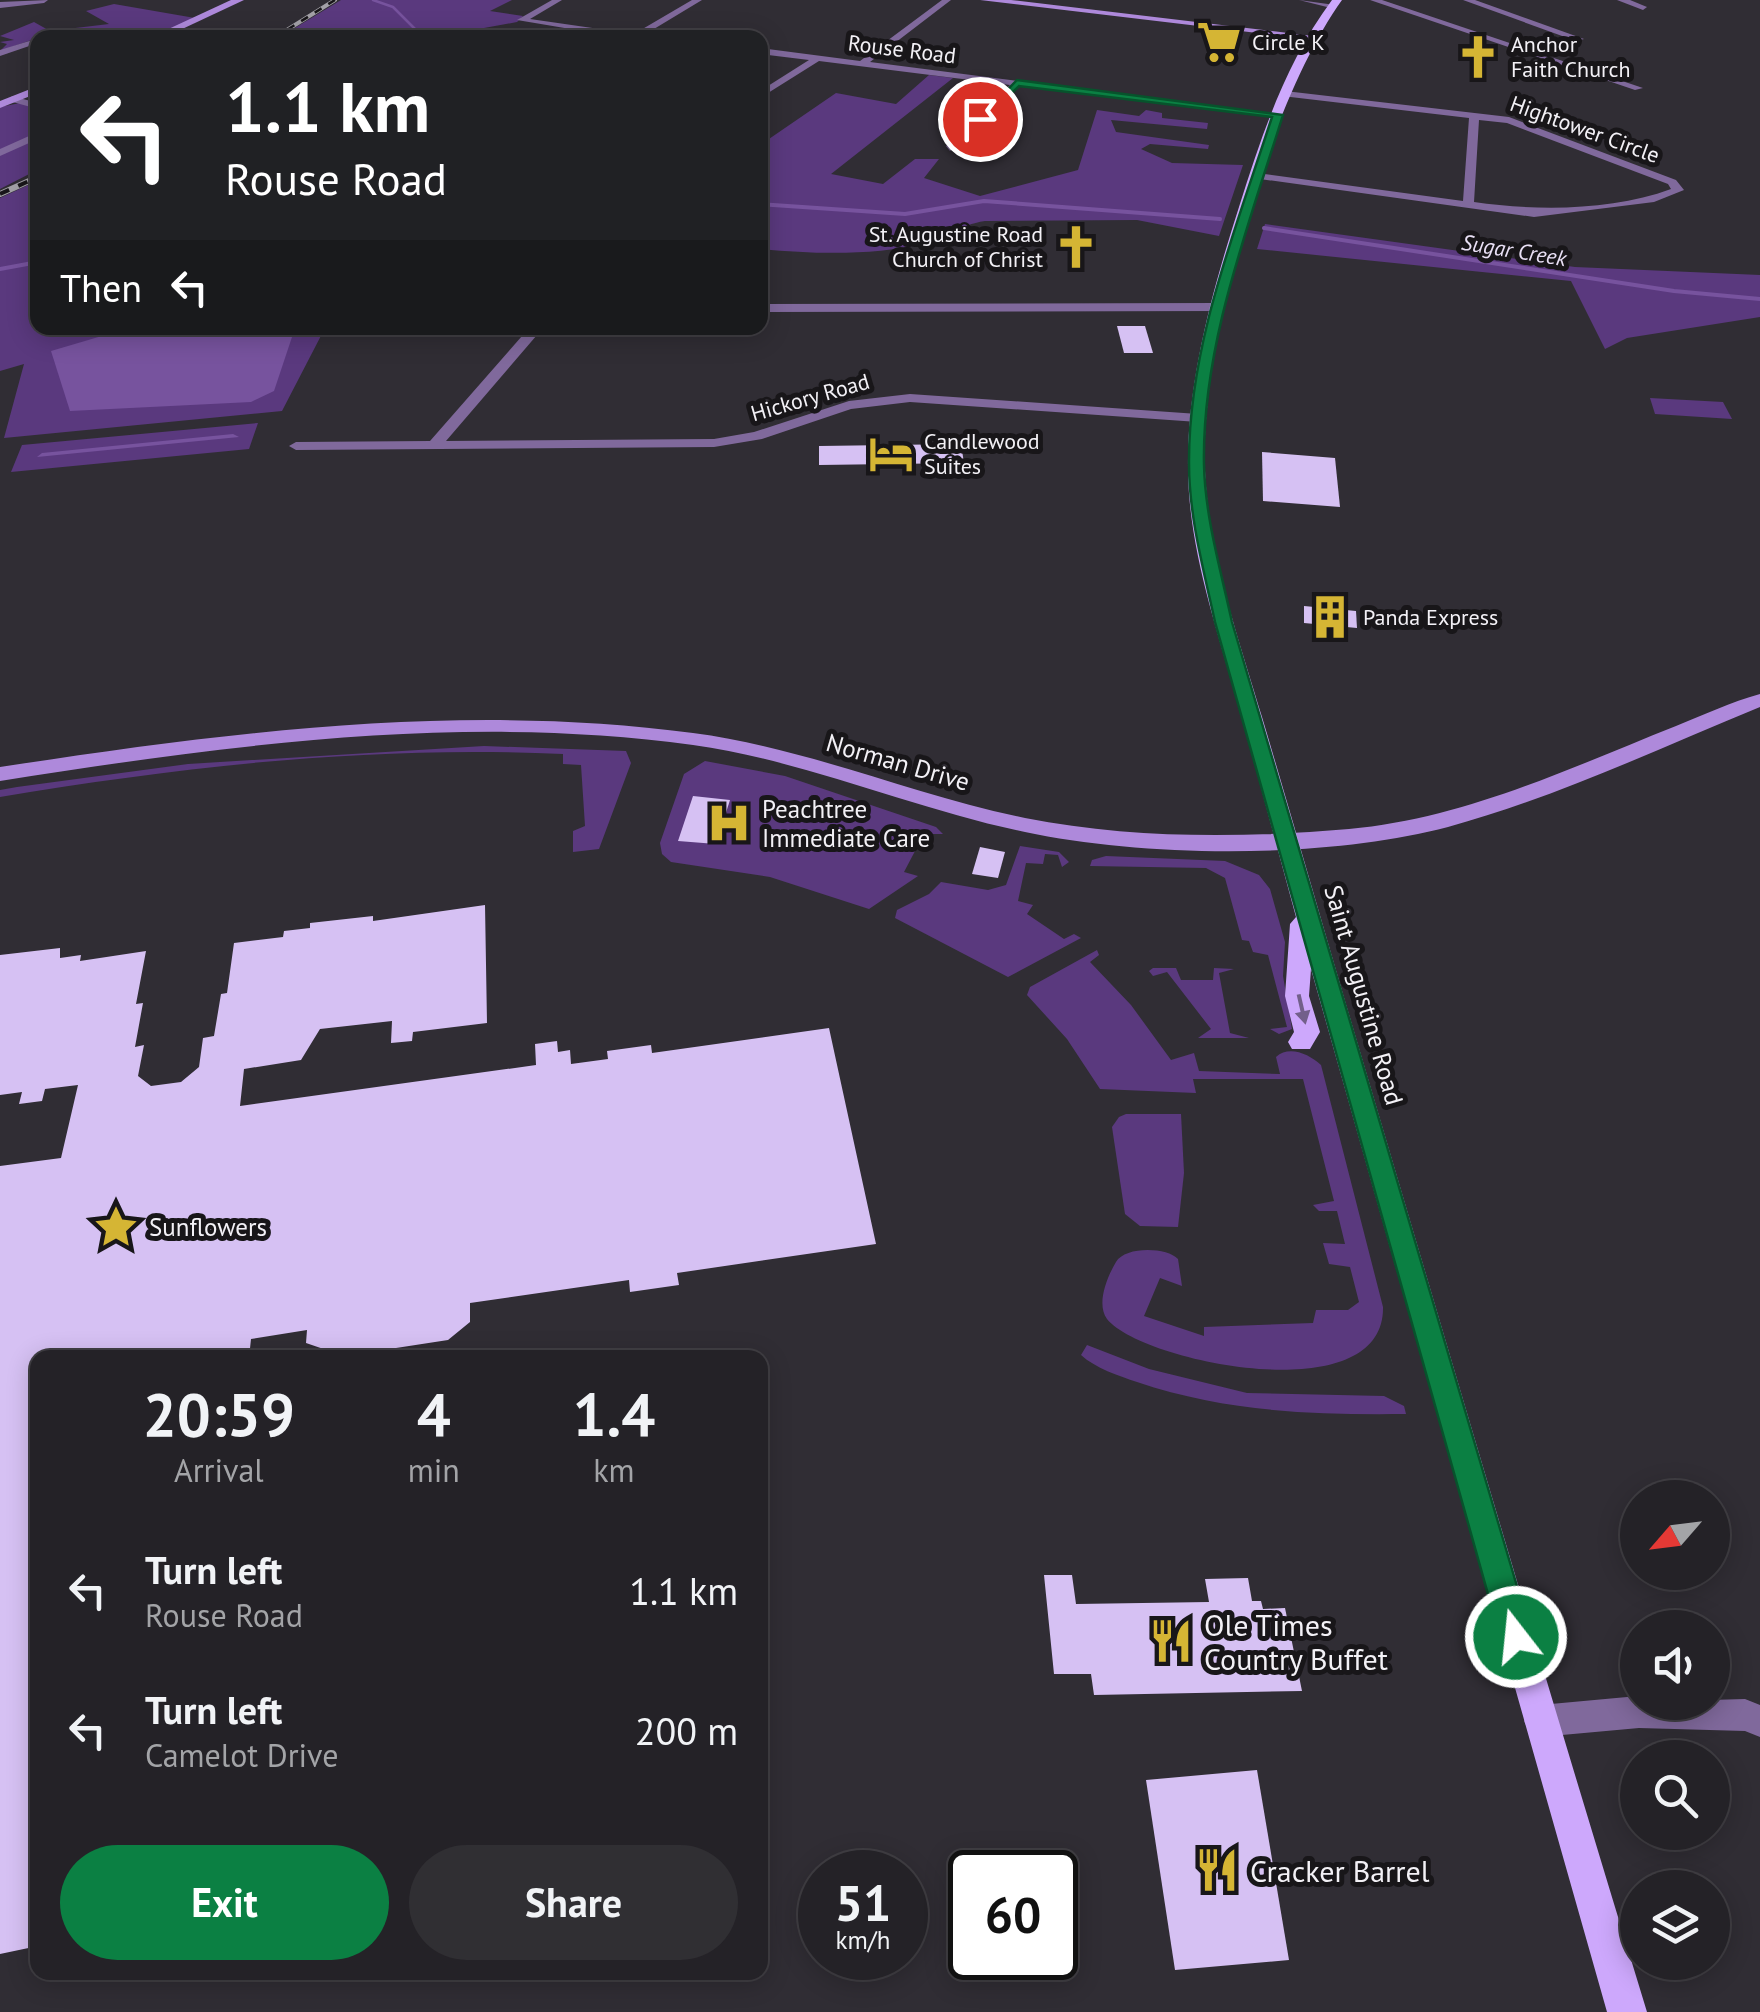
<!DOCTYPE html>
<style>
body{margin:0;font-family:"PT Sans",sans-serif;background:#302f33;color:#f1f3f6;height:100vh;display:flex;flex-direction:column;font-size:38px;white-space:nowrap}
*{box-sizing:border-box;margin:0}
p{font-size:32px;color:#a3a4a7}
.icon{flex:none;width:55px;height:55px;fill:none;stroke:currentColor;stroke-width:2;stroke-linecap:round;stroke-linejoin:round}
.map{position:relative;flex:1;overflow:hidden}
.side{position:absolute;left:30px;top:1350px;width:738px;height:630px;display:flex;flex-direction:column;background:#242227;border-radius:20px;box-shadow:0 5px 25px #0003,0 0 0 2px #413f44}
.side>*{flex:none}
.guide{position:absolute;left:30px;top:30px;width:738px;height:305px;border-radius:20px;box-shadow:0 5px 25px #0003,0 0 0 2px #413f44;background:#202124;color:#fff;overflow:hidden}
.needle{width:65px;rotate:242deg}
.fabs{position:absolute;left:1620px;top:1480px;display:grid;gap:20px}
.fabs a{display:grid;place-items:center;width:110px;height:110px;border-radius:50%;background:#242227;box-shadow:0 5px 25px #0003,0 0 0 2px #413f44;font-size:50px}
.speed{position:absolute;left:798px;top:1850px;display:flex;gap:20px;font-size:50px;font-weight:700;text-align:center}
.speed>*{display:grid;place-content:center;width:130px;height:130px;border-radius:50%;background:#242227;box-shadow:0 5px 25px #0003,0 0 0 2px #413f44;line-height:1}
.speed small{font-size:25px;font-weight:400}
.speed .limit{border:5px solid #111;border-radius:15px;background:#fff;color:#111}
.pin{position:absolute;display:grid;place-items:center;width:85px;height:85px;color:#fff;margin:-42px;border:5px solid #fff;border-radius:50%;box-shadow:0 2px 10px #0007}
.me{position:absolute;width:110px;margin:-55px;rotate:344deg;stroke-linejoin:round;filter:drop-shadow(0 0 8px #0008)}
.turn{display:flex;align-items:center;gap:35px;height:210px;padding:0 30px;font-size:45px}
.turn .icon{width:130px;height:130px;stroke-width:2.5}
.turn b{display:block;font-size:70px;line-height:85px}
.then{display:flex;align-items:center;height:95px;padding:0 30px;background:#0003;gap:20px;font-size:38px}
.eta{display:flex;justify-content:space-evenly;align-items:center;height:170px;text-align:center}
.eta b{font-size:60px;font-weight:700;line-height:70px}
.button{display:flex;gap:20px;margin-top:auto;padding:20px 30px}
.button a{flex:1;height:115px;border-radius:60px;background:#0b8043;color:#fff;font-size:40px;font-weight:700;line-height:115px;text-align:center}
.button a+a{background:#302f33;color:#f1f3f6}
ul{padding:0;list-style:none}
li{display:flex;align-items:center;gap:30px;height:140px;padding:0 30px}
li div{flex:1}
li b{display:block;font-size:38px}
li em{font-style:normal}
.map>svg:first-child{display:block}
</style>
<div class="map">
<svg width="1760" height="2012" viewBox="0 0 1760 2012">
<rect width="100%" height="100%" fill="#302d34"/>
<g fill="#5a397e">
<polygon points="341,0 512,0 490,11 523,16 517,22 484,28 501,37 280,37"/>
<polygon points="114,4 195,18 151,37 43,36 0,51 7,44 0,42 14,40 0,36 34,22 50,31 109,24 86,11"/>
<path d="M929,75l24,3 -122,96 52,10 32,-25h24l-15,19 56,18 98,-26 19,-60 42,6 7,-6 16,3v5l46,5 -1,6 -96,-9 5,12 93,13 -1,4 -58,-5 -9,5 31,14 71,2 -24,71 -82,-16 -152,1c-27,4 -35,17 -58,22 -55,13 -111,11 -167,6v-104l76,-52 60,11z"/>
<polygon points="20,103 37,107 37,170 0,189 0,107"/>
<polygon points="37,181 38,328 325,328 282,411 4,438 24,364 0,371 0,198"/>
<polygon points="1265,224 1575,267 1760,275 1760,317 1627,338 1605,349 1571,281 1257,249"/>
<polygon points="1650,398 1723,402 1732,419 1655,414"/>
<polygon points="258,423 249,449 11,472 22,445"/>
<path d="M484,746l142,5 5,12 -32,86 -26,3v-21l12,-5 -4,-61 -18,-1v-10c-188,-9 -378,12 -563,43v-7l17,-3 171,-23z"/>
<polygon points="705,761 785,776 936,827 943,834 924,834 904,872 918,876 869,909 770,877 671,862 662,854 660,843 684,774"/>
<polygon points="1020,846 1059,852 1069,862 1062,867 1058,855 1045,854 1043,864 1026,863 1018,901 1033,905 1027,914 1064,939 1074,934 1081,938 1008,977 895,918 897,910 929,894 941,882 988,890 1006,885"/>
<polygon points="1106,856 1225,861 1259,875 1270,889 1285,942 1283,976 1292,1029 1279,1034 1270,1029 1287,1027 1268,955 1253,952 1249,941 1242,940 1225,878 1206,868 1090,866 1092,860"/>
<path d="M1097,950l2,5 -9,7 41,43 40,55 23,-7 5,18 81,3 -4,-17c13,-12 33,-3 45,8l62,242c2,106 -242,55 -276,12 -11,-15 0,-42 9,-57 9,-16 51,-15 62,-3l4,27 -22,-8 -16,38 60,20v-9l109,-4 3,-13h32l11,-8 -9,-35 -21,-3 -6,-21 22,1 -8,-33h-18l-6,-6 21,-4 -31,-122h-110l3,14 -96,-4 -33,-50 -40,-44 3,-8z"/>
<polygon points="1153,968 1176,968 1181,980 1213,980 1214,968 1234,969 1219,973 1230,1033 1249,1038 1198,1038 1211,1029 1167,972 1153,976 1149,971"/>
<polygon points="1126,1114 1181,1114 1184,1173 1178,1227 1140,1226 1125,1214 1112,1127 1119,1117"/>
<path d="M1087,1345l62,24 98,24 137,3 20,10 2,8c-93,1 -180,-2 -269,-32 -18,-6 -42,-14 -56,-27z"/>
</g>
<g fill="#77539e">
<polygon points="129,328 295,328 274,391 251,402 70,411 51,351"/>
<polygon points="233,434 239,437 37,457 42,453"/>
</g>
<g fill="none" stroke-linecap="round" stroke-linejoin="round">
<polyline stroke="#77539e" stroke-width="2.5" points="373,0 393,7 424,38"/>
<g stroke="#77539e" stroke-width="4">
<polyline points="760,204 905,214 984,201 1220,219"/>
<polyline points="1264,228 1674,291 1760,299"/>
<polyline points="0,269 38,262"/>
</g>
</g>
<g fill="#d6c1f3">
<polygon points="1117,326 1145,326 1153,353 1124,353"/>
<polygon points="961,444 964,463 819,465 819,446"/>
<polygon points="1262,452 1335,458 1340,507 1263,501"/>
<polygon points="1304,606 1356,611 1357,628 1304,623"/>
<polygon points="693,796 730,800 716,844 678,841"/>
<polygon points="980,847 1005,852 998,878 972,874"/>
<polygon points="485,905 487,1023 413,1032 412,1041 391,1043 392,1021 320,1029 301,1060 244,1069 240,1106 536,1065 535,1044 557,1041 558,1052 570,1050 571,1064 608,1059 607,1051 651,1045 652,1053 829,1028 876,1244 677,1273 679,1285 630,1292 629,1280 470,1303 470,1322 448,1340 344,1356 306,1343 307,1330 251,1339 249,1358 38,1358 38,1946 0,1954 0,1166 61,1158 78,1085 45,1089 42,1101 19,1104 22,1092 0,1095 0,955 60,948 60,958 81,955 80,961 146,951 136,1004 143,1003 135,1047 144,1045 138,1076 151,1086 181,1082 199,1067 203,1038 214,1036 221,994 227,993 234,943 283,937 284,931 310,928 310,923 373,916 373,921"/>
<polygon points="1044,1575 1072,1575 1076,1604 1209,1602 1205,1579 1248,1578 1252,1601 1261,1601 1263,1609 1285,1608 1302,1691 1094,1695 1091,1674 1054,1674"/>
<polygon points="1257,1770 1289,1960 1175,1970 1146,1780"/>
</g>
<g fill="none" stroke-linecap="round" stroke-linejoin="round">
<g fill="#80699c" fill-rule="evenodd">
<polygon points="48,0 44,3 0,8 0,2"/>
<polygon points="552,0 562,0 530,19 634,34 692,0 702,0 644,35 650,38 624,38 517,20"/>
<polygon points="942,0 951,0 870,62 1283,115 1278,118 1019,86 950,151 946,146 1010,85 819,61 760,98 760,91 809,60 760,54 760,48 860,61"/>
<polygon points="1299,0 1335,5 1331,8"/>
<polygon points="1370,0 1382,0 1643,88 1635,90"/>
<polygon points="1463,0 1475,0 1584,39 1576,41"/>
<polygon points="1617,0 1630,0 1647,7 1643,10"/>
<polygon points="39,38 38,43 0,56 0,50"/>
<path d="M1285,91l224,26 167,63 8,10 -30,12 -120,15 -281,-39 4,-5 206,28 6,-83 -187,-22zM1479,120l28,3 161,61 3,5c-59,22 -135,22 -197,13z"/>
<polygon points="12,96 38,103 38,109 9,101"/>
<polygon points="38,132 38,139 0,156 0,149"/>
<polygon points="760,304 1219,303 1225,307 1219,311 760,312"/>
<polygon points="529,328 543,328 446,441 714,439 754,432 849,401 910,394 1198,414 1205,418 1198,422 910,402 851,409 762,439 714,447 296,450 289,446 296,442 430,441"/>
<polygon points="1638,1696 1638,1702 1745,1699 1760,1705 1760,1737 1745,1731 1639,1728 1540,1737 1529,1732 1524,1721 1529,1710 1540,1705"/>
</g>
<g fill="#ae89db" fill-rule="evenodd">
<polygon points="231,0 244,0 163,38 149,38"/>
<polygon points="980,0 1011,0 1313,36 1308,39"/>
<polygon points="38,86 38,93 0,108 0,101"/>
<path d="M1760,694v13c-102,42 -206,91 -312,120 -121,32 -301,31 -423,5 -112,-23 -218,-71 -332,-87 -230,-32 -465,0 -693,36v-14c228,-35 462,-65 693,-34 114,15 220,62 332,85 106,21 218,20 324,11 115,-10 221,-61 327,-103 27,-11 55,-24 84,-32z"/>
</g>
<path fill="#cda8fc" fill-rule="evenodd" d="M1332,0h10c-73,101 -143,346 -137,471 4,84 33,166 57,246 28,94 55,189 83,284 100,337 199,675 302,1011h-40l-296,-1043 -2,27 11,36 -10,17h-18l-4,-7 6,-10 -9,-36 5,-72 6,-7c-20,-73 -39,-146 -60,-220 -21,-74 -48,-152 -48,-230 -1,-86 25,-179 51,-260 23,-73 47,-145 93,-207z"/>
<g stroke="#a3a1a7" stroke-width="4">
<polyline id="rail-far1" points="274,38 335,0"/>
</g>
<g stroke="#a3a1a7" stroke-width="6">
<polyline id="rail" points="0,194 38,177"/>
</g>
<use href="#rail-far1" stroke="#181619" stroke-width="2.5" stroke-dasharray="8" stroke-linecap="butt"/>
<use href="#rail" stroke="#181619" stroke-width="4" stroke-dasharray="10" stroke-linecap="butt"/>
</g>
<defs><path id="oneway-solid" d="M-6-.8H1V-3.2L6.5 0L1 3.2V.8H-6Z" transform="scale(2.5)"/></defs>
<use fill="#725f8a" href="#oneway-solid" transform="translate(1302 1009) rotate(77)"/>
<path fill="#0b8043" stroke="#07532c" stroke-width="2.5" d="M1017,80l266,35c-35,113 -81,230 -79,349 1,53 17,107 28,158l300,1015 -5,11 -11,5 -11,-5 -5,-11 -285,-1015c-11,-51 -26,-105 -26,-158 -1,-119 47,-235 83,-347l-253,-31 -35,35h-7z"/>
<defs>
<g id="supermarket-bare" transform="scale(3.45)"><path d="M-6-5.5h2.5l.6 2H6L4.5 2H-2.5L-4.4-4H-6ZM-1.5 3.2a1.3 1.3 0 1 0 .1 0ZM3 3.2a1.3 1.3 0 1 0 .1 0Z" fill="#d5b534" stroke="#181619" stroke-width="2.5" paint-order="stroke"/></g>
<g id="church-bare" transform="scale(3.45)"><path d="M-1.2-6h2.4v3.5h3.3v2.4h-3.3V6h-2.4V-.1h-3.3v-2.4h3.3Z" fill="#d5b534" stroke="#181619" stroke-width="2.5" paint-order="stroke"/></g>
<g id="hotel-bare" transform="scale(3.45)"><path d="M-6-4.5h1.5V1H6V5H4.5V3h-9V5H-6ZM-4 0a1.8 1.8 0 1 1 3.6 0ZM.5 0V-2.5h3Q6-2.5 6 0Z" fill="#d5b534" stroke="#181619" stroke-width="2.5" paint-order="stroke"/></g>
<g id="building-bare" transform="scale(3.45)"><path d="M-4-6H4V6H1V3H-1V6H-4ZM-2.5-4.3h1.7v1.8h-1.7ZM.8-4.3h1.7v1.8H.8ZM-2.5-1h1.7V.8h-1.7ZM.8-1h1.7V.8H.8Z" fill="#d5b534" stroke="#181619" stroke-width="2.5" paint-order="stroke"/></g>
<g id="hospital-bare" transform="scale(3.45)"><path d="M-5-5h3v3.5h4V-5h3V5h-3V1.5h-4V5h-3Z" fill="#d5b534" stroke="#181619" stroke-width="2.5" paint-order="stroke"/></g>
<g id="sight-bare" transform="scale(3.45)"><path d="M0-6L1.8-2.2L6-1.7L2.9 1.2L3.7 5.4L0 3.3L-3.7 5.4L-2.9 1.2L-6-1.7L-1.8-2.2Z" fill="#d5b534" stroke="#181619" stroke-width="2.5" paint-order="stroke"/></g>
<g id="restaurant-bare" transform="scale(3.45)"><path d="M-5-6h1v4h1v-4h1v4h1v-4h1v5L-1.5 .5V6h-2V.5L-5-1ZM5-6V6H3V1.5H1.5Q1.5-4 5-6Z" fill="#d5b534" stroke="#181619" stroke-width="2.5" paint-order="stroke"/></g>
</defs>
<g fill-rule="evenodd">
<use href="#supermarket-bare" x="1219" y="42"/>
<use href="#church-bare" x="1478" y="57"/>
<use href="#church-bare" x="1076" y="247"/>
<use href="#hotel-bare" x="891" y="454"/>
<use href="#building-bare" x="1330" y="617"/>
<use href="#hospital-bare" x="729" y="823"/>
<use href="#sight-bare" x="116" y="1227"/>
<use href="#restaurant-bare" x="1171" y="1641"/>
<use href="#restaurant-bare" x="1217" y="1870"/>
</g>
<g text-anchor="middle" dominant-baseline="central" stroke-width="10" stroke-linejoin="round" paint-order="stroke">
<g font-size="22" fill="#f3f1f6" stroke="#181619" text-anchor="start">
<text x="1252" y="42">Circle K</text>
<text x="1511" y="44">Anchor<tspan x="1511" dy="25">Faith Church</tspan></text>
<text x="1043" y="234" text-anchor="end">St. Augustine Road<tspan x="1043" dy="25">Church of Christ</tspan></text>
<text x="924" y="441">Candlewood<tspan x="924" dy="25">Suites</tspan></text>
<text x="1363" y="617">Panda Express</text>
</g>
<g font-size="22" fill="#f3f1f6" stroke="#181619">
<text transform="translate(902 49) rotate(7)">Rouse Road</text>
<text transform="translate(1585 129) rotate(20)">Hightower Circle</text>
<text transform="translate(810 397) rotate(-16)">Hickory Road</text>
</g>
<g font-size="22" font-style="italic" fill="#e9e0f5" stroke="#181619">
<text transform="translate(1514 250) rotate(9)">Sugar Creek</text>
</g>
<g font-size="25" fill="#f3f1f6" stroke="#181619">
<text transform="translate(898 762) rotate(16)">Norman Drive</text>
<text transform="translate(1364 995) rotate(74)">Saint Augustine Road</text>
</g>
<g font-size="25" fill="#f3f1f6" stroke="#181619" text-anchor="start">
<text x="762" y="809">Peachtree<tspan x="762" dy="29">Immediate Care</tspan></text>
<text x="149" y="1227">Sunflowers</text>
</g>
<g font-size="30" fill="#f3f1f6" stroke="#181619" text-anchor="start">
<text x="1204" y="1624">Ole Times<tspan x="1204" dy="34">Country Buffet</tspan></text>
<text x="1250" y="1870">Cracker Barrel</text>
</g>
</g>
</svg>
<div class="fabs">
<a><svg class="needle" viewBox="-14 -14 28 28"><path d="M0-13l5 13h-10z" fill="#e53935"/><path d="M0 13l5-13h-10z" fill="#a3a4a7"/></svg></a>
<a><svg class="icon" aria-label="sound" viewBox="0 0 24 24"><path d="M4 9h4l5-4v14l-5-4H4zM17 9q2 3 0 6"/></svg></a>
<a><svg class="icon" aria-label="search" viewBox="0 0 24 24"><circle cx="10" cy="10" r="6"/><path d="M15 15l6 6"/></svg></a>
<a><svg class="icon" aria-label="layers" viewBox="0 0 24 24"><path d="M12 4l9 5-9 5-9-5zM3 14l9 5 9-5"/></svg></a>
</div>
<div class="speed"><div>51<small>km/h</small></div><div class="limit">60</div></div>
<div class="pin" style="left:980px;top:119px;background:#d93025"><svg class="icon" aria-label="arrive" viewBox="0 0 24 24"><path d="M6 21V4h12l-3 4 3 4H6"/></svg></div>
<svg class="me" style="left:1516px;top:1637px" viewBox="-20 -20 40 40"><circle r="17" fill="#0b8043" stroke="#fff" stroke-width="3"/><path d="M0-11L8 9 0 5-8 9z" fill="#fff"/></svg>
<div class="guide">
<div class="turn"><svg class="icon" aria-label="left" viewBox="0 0 24 24"><path d="M17 20v-9H6M10 6l-5 5 5 5"/></svg><div><b>1.1 km</b>Rouse Road</div></div>
<div class="then">Then<svg class="icon" aria-label="left" viewBox="0 0 24 24"><path d="M17 20v-9H6M10 6l-5 5 5 5"/></svg></div>
</div>
<section class="side">
<div class="eta">
<div><b>20:59</b><p>Arrival</p></div>
<div><b>4</b><p>min</p></div>
<div><b>1.4</b><p>km</p></div>
</div>
<ul>
<li><svg class="icon" aria-label="left" viewBox="0 0 24 24"><path d="M17 20v-9H6M10 6l-5 5 5 5"/></svg><div><b>Turn left</b><p>Rouse Road</p></div><em>1.1 km</em></li>
<li><svg class="icon" aria-label="left" viewBox="0 0 24 24"><path d="M17 20v-9H6M10 6l-5 5 5 5"/></svg><div><b>Turn left</b><p>Camelot Drive</p></div><em>200 m</em></li>
</ul>
<div class="button"><a>Exit</a><a>Share</a></div>
</section>
</div>
